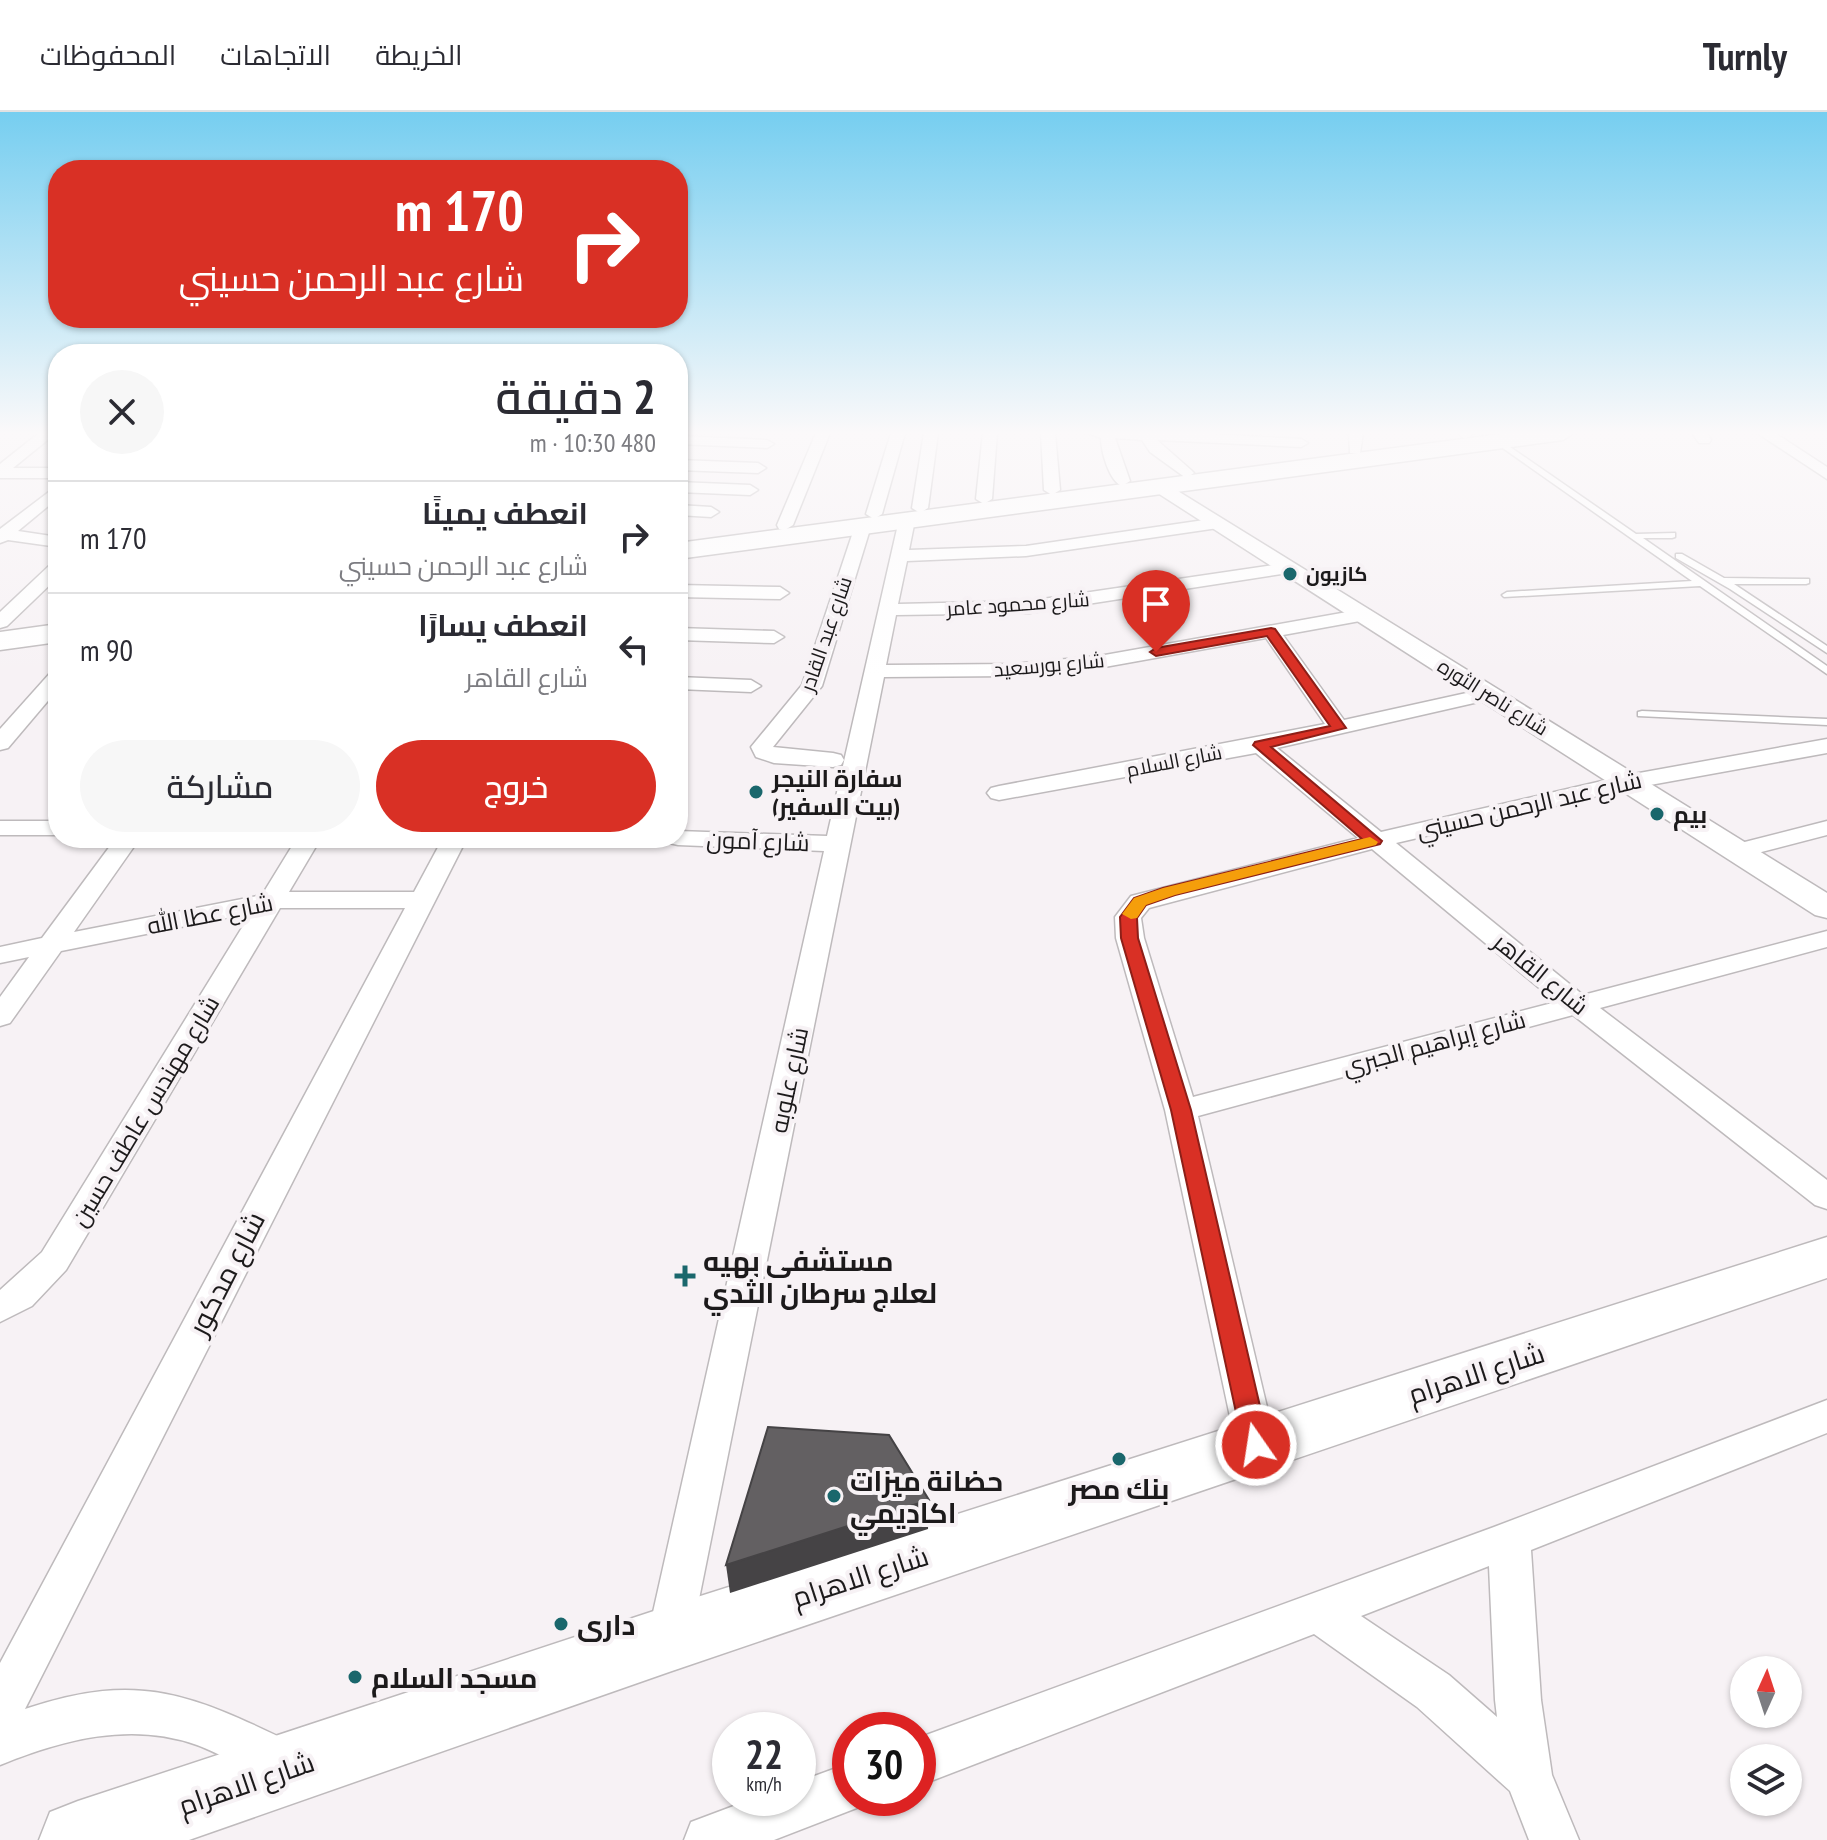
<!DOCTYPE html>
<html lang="ar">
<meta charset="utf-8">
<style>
body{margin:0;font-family:"PT Sans Narrow",Cairo,sans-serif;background:#f7f7f7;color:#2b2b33;direction:rtl;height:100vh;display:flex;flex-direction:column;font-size:30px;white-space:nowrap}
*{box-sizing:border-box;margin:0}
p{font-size:26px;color:#7c7c81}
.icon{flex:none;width:44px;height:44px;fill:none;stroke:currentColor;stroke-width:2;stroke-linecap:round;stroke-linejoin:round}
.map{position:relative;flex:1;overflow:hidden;direction:ltr}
.drawer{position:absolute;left:48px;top:232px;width:640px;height:504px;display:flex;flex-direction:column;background:#fff;border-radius:32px;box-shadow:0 2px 6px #0004;direction:rtl}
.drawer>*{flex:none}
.top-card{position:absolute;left:48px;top:48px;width:640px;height:168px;border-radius:32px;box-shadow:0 2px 6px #0004;direction:rtl;background:#d93025;color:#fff;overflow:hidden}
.needle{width:52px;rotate:3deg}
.controls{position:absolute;left:1730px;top:1544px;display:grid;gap:16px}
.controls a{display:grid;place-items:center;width:72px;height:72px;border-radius:50%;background:#fff;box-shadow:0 2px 6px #0004;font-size:40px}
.speed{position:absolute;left:712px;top:1600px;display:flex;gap:16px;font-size:40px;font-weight:700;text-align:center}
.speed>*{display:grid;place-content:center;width:104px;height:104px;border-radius:50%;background:#fff;box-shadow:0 2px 6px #0004;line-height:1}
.speed small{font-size:20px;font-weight:400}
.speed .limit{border:12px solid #d22;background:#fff;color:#111}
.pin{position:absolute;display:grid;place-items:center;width:68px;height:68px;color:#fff;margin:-82px -34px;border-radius:50% 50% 50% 0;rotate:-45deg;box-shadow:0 0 8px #0007}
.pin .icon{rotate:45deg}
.me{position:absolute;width:88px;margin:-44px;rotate:347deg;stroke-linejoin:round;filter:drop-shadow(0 0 6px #0008)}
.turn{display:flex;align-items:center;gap:28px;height:168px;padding:0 32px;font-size:36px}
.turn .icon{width:104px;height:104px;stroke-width:2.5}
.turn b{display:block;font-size:56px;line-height:68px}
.round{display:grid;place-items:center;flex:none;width:84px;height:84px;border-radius:42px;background:#f7f7f7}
.headline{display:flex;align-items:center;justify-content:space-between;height:136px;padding:0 32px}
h1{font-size:48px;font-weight:600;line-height:60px}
.cta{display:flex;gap:16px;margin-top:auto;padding:16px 32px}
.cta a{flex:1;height:92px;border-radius:48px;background:#d93025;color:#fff;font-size:32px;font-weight:600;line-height:92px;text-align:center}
.cta a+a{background:#f7f7f7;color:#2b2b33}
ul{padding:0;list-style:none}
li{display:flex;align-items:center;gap:24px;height:112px;padding:0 32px;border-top:2px solid #e1e1e2}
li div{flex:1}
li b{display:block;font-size:30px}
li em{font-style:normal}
header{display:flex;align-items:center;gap:48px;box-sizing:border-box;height:112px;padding:0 40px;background:#fff;border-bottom:2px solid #e1e1e2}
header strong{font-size:38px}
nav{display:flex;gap:44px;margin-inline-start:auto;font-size:28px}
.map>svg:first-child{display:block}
</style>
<header>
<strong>Turnly</strong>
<nav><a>الخريطة</a><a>الاتجاهات</a><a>المحفوظات</a></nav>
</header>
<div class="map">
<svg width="1827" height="1728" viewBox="0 0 1827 1728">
<rect width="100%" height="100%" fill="#f7f2f5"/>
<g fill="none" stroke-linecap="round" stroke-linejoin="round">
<g stroke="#bebabc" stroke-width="3">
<g id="service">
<polygon points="1500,328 1636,422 1675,421 1675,425 1672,426 1643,426 1827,554 1827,562 1700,474 1504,485 1502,483 1507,480 1692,469 1497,332 1497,328"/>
<polygon points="1676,442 1682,442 1724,466 1809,467 1809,471 1806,472 1734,472 1827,534 1827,541 1730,477 1676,446"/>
<polygon points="1642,599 1827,607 1827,613 1638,604 1638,600"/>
</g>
</g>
<g stroke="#bebabc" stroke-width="3">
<g id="minor">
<polygon points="39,321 56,321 13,356 58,356 58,366 0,366 0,352"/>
<polygon points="816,321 830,321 793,413 785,418 779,417 777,413"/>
<polygon points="891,321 905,321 882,402 874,407 866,402"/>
<polygon points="924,321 938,321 928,396 920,401 912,396"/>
<polygon points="983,321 997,321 992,387 984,392 976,387"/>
<polygon points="1041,321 1055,321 1060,378 1052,383 1044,378"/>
<path d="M1087,321h106l108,6 7,4 -7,4 -144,-7 34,30 3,3 -8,5 -36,-26 -8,-12 -27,-2 15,43 -8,5c-13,-5 -21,-35 -21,-48z"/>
<polygon points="1349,321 1363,321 1360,341 1350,341"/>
<polygon points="1458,321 1472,321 1472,323 1465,327"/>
<polygon points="1692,321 1707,321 1711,328 1709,331 1699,331"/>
<polygon points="1757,321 1775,321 1827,355 1827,367"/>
<polygon points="678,324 767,328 774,332 767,336 678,332"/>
<polygon points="678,348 758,351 766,356 758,361 678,358"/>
<polygon points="678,370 750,373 758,378 750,383 678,380"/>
<polygon points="58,373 58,386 18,419 58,425 58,435 8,428 0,431 0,417"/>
<polygon points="678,393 711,395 719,400 711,405 678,403"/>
<path d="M907,403l8,5 -6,30 117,-4 192,-28 8,5 -8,5 -192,28 -119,5 -9,43 131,-3 259,-38 9,5 -9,5 -259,40 -133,2 -10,50 128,-1 85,-8 265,-47 7,2 3,4 -3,4 -88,16 61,85 145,-32 7,2 3,4 -3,4 -219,50 104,84 247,-57 199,-36v14l-199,36 -232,54 187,152 244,-64v16l-227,61 227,172v29l-12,-4 -242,-190 -375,101 78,329 -6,12 -14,5 -14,-5 -6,-12 -71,-335 -49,-172 -1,-21 16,-21 227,-58 -102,-85 -257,47 -8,-2 -4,-5 4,-5 8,-2 326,-62 -59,-86 -167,30 -85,8 -130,1 -193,962 -6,15 -16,6 -16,-6 -6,-15 177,-788 -146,-6 -9,-2 -3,-5h12v-7l149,5 72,-316zM1372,737l184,153 -363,95 -49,-159 -3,-20 8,-10z"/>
<polygon points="863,409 871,414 822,574 773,635 833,641 841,643 844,648 841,653 833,655 774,651 756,645 751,635 802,573 855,414"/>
<polygon points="58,450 58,465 7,514 0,516 0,500 52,451"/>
<polygon points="678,473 780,475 789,481 780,487 678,485"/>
<polygon points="678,516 774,519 784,525 774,531 678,528"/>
<polygon points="58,558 58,577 8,636 0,638 0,617 51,560"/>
<polygon points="678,565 751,568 761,574 751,580 678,577"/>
<rect x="0" y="709" width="58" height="14"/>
<polygon points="1827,709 1827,723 1738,746 1729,744 1726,739 1729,734"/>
<path d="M116,726h24l-66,94 188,-37 35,-57h24l-32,54h125l29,-54h24l-442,871c115,-39 168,-14 271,36l7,17 -7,17 -17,7c-28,-12 -54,-31 -82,-41 -67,-24 -135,-5 -197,20v-102l405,-755h-125l-214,362 -34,36 -32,16v-32l42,-38 209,-339 -190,38 -51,72 -10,3v-29l29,-40 -29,6v-16l42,-9z"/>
<path d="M1827,1288v33l-296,117 10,150 11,75 27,65h-50l-19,-49 -93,-84 -103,-73 -396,152v-48l576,-211zM1489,1454l6,134 2,17 -48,-42 -88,-59z"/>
<polygon points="850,1651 850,1686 870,1686 867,1692 774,1728 684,1728 691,1710 755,1686 798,1686 798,1670"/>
</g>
</g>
<g stroke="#bebabc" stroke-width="3">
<polygon id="tertiary" points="1160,368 1827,781 1827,806 1815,803 1153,378 1150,374"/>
</g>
<g stroke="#bebabc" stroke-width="3">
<g id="primary">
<polygon points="1508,321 1574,321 1563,328 678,447 678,431"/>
<polygon points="58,512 58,530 0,538 0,520"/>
<polygon points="1827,1125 1827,1166 669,1560 189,1728 39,1728 50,1700 78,1689 669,1494"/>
</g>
</g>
<use href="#service" fill="#fff" fill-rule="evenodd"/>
<use href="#minor" fill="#fff" fill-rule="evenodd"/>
<use href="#tertiary" fill="#fff" fill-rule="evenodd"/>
<use href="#primary" fill="#fff" fill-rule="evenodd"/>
</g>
<polygon fill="#454345" points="929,1388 928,1417 730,1481 726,1453"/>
<polygon fill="#636062" stroke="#454345" stroke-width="2" points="768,1315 889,1323 929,1388 726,1453"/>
<linearGradient id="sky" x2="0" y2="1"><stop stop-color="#76cef0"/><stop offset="0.57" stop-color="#fbf9fa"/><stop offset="1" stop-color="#fbf9fa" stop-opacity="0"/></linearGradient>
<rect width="1827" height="563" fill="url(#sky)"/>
<polygon fill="#d93025" stroke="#8d1f18" stroke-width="2" points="1271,516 1275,517 1346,616 1271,635 1382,729 1380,732 1175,783 1146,793 1137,806 1138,826 1191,998 1269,1333 1265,1341 1256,1344 1247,1341 1243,1333 1171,998 1121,826 1120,805 1134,786 1163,776 1362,727 1253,633 1255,630 1330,614 1267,524 1156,544 1150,540 1156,536"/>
<polygon fill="#f59e0b" points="1370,725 1378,730 1376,733 1175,783 1146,793 1137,806 1131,807 1122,802 1134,786 1163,776"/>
<g fill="#1a676c" stroke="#f7f2f5" stroke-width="3">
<circle cx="1290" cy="462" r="8"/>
<circle cx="756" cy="680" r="8"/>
<circle cx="1657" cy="702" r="8"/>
<path d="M681 1152h8v8h8v8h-8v8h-8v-8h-8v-8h8z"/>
<circle cx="1119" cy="1347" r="8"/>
<circle cx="834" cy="1384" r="8"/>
<circle cx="561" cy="1512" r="8"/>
<circle cx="355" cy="1565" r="8"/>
</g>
<g text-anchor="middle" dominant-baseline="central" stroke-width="8" stroke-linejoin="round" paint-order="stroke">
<g font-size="20" font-weight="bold" fill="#1c1a1b" stroke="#f7f2f5" text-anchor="start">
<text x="1306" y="462">كازيون</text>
</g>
<g font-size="20" fill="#1c1a1b" stroke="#f7f2f5">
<text transform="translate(1018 492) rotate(-4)">شارع محمود عامر</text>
<text transform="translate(826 522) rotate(-71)">شارع عبد القادر</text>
<text transform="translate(1049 553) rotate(-5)">شارع بورسعيد</text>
<text transform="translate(1493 585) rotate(32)">شارع ناصر الثوره</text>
<text transform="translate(1174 649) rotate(-11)">شارع السلام</text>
</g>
<g font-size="24" font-weight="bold" fill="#1c1a1b" stroke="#f7f2f5" text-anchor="start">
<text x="772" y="666">سفارة النيجر<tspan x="772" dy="28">(بيت السفير)</tspan></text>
<text x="1673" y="702">بيم</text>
</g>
<g font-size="24" fill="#1c1a1b" stroke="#f7f2f5">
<text transform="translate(1529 693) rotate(-13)">شارع عبد الرحمن حسيني</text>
<text transform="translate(758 729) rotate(2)">شارع آمون</text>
<text transform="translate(210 802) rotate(-11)">شارع عطا الله</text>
<text transform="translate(1541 862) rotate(39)">شارع القاهر</text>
<text transform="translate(1434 931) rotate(-15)">شارع إبراهيم الجبري</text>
<text transform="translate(789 968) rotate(-78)">شارع علوبه</text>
<text transform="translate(145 999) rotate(-59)">شارع مهندس عاطف حسين</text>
</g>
<g font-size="28" font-weight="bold" fill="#1c1a1b" stroke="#f7f2f5" text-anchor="start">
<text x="703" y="1148">مستشفى بهيه<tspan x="703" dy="32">لعلاج سرطان الثدي</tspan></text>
<text x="850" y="1368">حضانة ميزات<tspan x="850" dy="32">اكاديمي</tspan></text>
<text x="1119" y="1376" text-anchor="middle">بنك مصر</text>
<text x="577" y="1512">دارى</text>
<text x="371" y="1565">مسجد السلام</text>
</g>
<g font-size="28" fill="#1c1a1b" stroke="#f7f2f5">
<text transform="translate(226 1161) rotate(-63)">شارع مدكور</text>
<text transform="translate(1476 1261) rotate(-18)">شارع الاهرام</text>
<text transform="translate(860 1464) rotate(-18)">شارع الاهرام</text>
<text transform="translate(246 1671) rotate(-19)">شارع الاهرام</text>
</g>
</g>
</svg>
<div class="controls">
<a><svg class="needle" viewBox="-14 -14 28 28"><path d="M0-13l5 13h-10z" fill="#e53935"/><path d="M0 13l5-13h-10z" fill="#7c7c81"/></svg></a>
<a><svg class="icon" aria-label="layers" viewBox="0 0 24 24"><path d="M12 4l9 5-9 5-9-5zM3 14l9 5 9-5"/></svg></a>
</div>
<div class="speed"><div>22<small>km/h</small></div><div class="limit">30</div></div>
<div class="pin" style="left:1156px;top:540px;background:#d93025"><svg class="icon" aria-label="arrive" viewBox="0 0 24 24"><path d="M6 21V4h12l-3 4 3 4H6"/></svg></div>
<svg class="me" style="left:1256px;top:1333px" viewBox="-20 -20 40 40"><circle r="17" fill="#d93025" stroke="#fff" stroke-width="3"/><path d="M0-11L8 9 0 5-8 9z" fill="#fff"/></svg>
<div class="top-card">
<div class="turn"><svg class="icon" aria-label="right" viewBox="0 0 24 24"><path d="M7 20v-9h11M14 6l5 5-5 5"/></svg><div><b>170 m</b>شارع عبد الرحمن حسيني</div></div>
</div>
<section class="drawer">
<div class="headline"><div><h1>2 دقيقة</h1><p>480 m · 10:30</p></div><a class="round"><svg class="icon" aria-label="close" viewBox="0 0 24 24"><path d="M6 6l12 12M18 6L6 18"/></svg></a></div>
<ul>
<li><svg class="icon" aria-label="right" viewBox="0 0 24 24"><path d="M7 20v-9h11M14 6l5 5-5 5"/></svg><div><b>انعطف يمينًا</b><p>شارع عبد الرحمن حسيني</p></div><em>170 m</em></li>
<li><svg class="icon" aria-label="left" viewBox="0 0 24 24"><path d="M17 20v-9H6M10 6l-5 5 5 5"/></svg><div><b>انعطف يسارًا</b><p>شارع القاهر</p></div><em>90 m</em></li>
</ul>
<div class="cta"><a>خروج</a><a>مشاركة</a></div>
</section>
</div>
